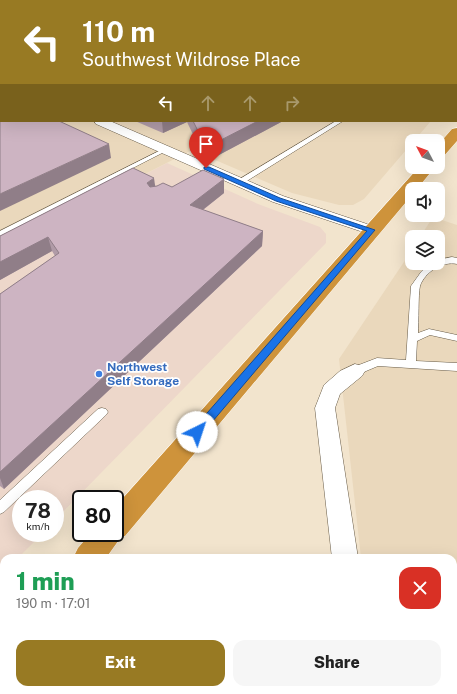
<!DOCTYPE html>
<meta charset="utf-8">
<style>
body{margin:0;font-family:"Public Sans",sans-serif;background:#f6f6f6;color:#222;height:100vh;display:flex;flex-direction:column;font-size:15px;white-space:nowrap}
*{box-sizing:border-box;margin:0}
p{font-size:13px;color:#767676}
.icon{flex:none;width:22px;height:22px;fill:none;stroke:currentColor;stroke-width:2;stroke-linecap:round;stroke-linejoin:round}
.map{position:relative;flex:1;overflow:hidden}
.side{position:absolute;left:0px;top:554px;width:457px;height:140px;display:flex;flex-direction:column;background:#fff;border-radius:12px 12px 0 0;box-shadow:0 4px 16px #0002}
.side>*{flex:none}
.guide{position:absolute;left:0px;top:0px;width:457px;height:122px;box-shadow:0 4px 16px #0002;background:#987a23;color:#fff;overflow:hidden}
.needle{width:26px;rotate:311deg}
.fabs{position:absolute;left:405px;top:134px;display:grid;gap:8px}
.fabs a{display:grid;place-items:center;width:40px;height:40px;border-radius:8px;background:#fff;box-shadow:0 4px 16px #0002;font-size:20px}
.speed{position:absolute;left:12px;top:490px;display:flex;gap:8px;font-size:20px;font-weight:700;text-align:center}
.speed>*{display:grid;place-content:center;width:52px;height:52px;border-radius:50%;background:#fff;box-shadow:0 4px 16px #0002;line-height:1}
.speed small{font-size:10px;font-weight:400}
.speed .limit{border:2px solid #111;border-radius:6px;background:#fff;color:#111}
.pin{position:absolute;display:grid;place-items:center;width:34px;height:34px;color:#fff;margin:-41px -17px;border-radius:50% 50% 50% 0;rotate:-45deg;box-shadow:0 0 4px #0007}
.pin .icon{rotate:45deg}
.me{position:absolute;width:44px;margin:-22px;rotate:41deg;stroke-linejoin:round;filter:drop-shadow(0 0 3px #0008)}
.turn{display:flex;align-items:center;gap:14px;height:84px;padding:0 16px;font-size:18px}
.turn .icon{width:52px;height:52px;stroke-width:2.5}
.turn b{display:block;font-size:28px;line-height:34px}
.lanes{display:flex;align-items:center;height:38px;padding:0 16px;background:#0003;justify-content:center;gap:20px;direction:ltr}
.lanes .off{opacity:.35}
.round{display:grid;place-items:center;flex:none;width:42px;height:42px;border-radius:12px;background:#f6f6f6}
.overview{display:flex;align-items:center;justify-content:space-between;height:68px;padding:0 16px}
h1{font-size:24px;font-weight:800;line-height:30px;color:#1e9e55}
.action{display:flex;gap:8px;margin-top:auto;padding:8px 16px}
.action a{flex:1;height:46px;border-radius:12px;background:#987a23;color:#fff;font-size:16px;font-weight:800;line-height:46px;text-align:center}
.action a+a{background:#f6f6f6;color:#222}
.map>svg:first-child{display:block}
</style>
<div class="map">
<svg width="457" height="694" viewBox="0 0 457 694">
<rect width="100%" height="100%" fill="#f2e4cd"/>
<polygon fill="#edd7ca" points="167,163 258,204 320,227 326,234 326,243 55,520 55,499 21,499 21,533 43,533 18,558 4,558 4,573 0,577 0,248"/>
<g fill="#ead8bc">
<polygon points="31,0 457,0 457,90 456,91 456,1 27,1"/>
<polygon points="0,2 1,121 431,121 364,199 353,205 339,205 292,193 192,150 0,248"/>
<polygon points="433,217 457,225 457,694 376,694 376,690 453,690 453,558 361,558 339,359 412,250 412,263 438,263 438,237 420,237"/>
</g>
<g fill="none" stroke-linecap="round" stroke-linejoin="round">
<g stroke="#675b47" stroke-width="1">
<g id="lane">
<polygon points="263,0 271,0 272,1 264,1"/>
<rect x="456" y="28" width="1" height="2"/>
<rect x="0" y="59" width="1" height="4"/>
<rect x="456" y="71" width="1" height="4"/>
<rect x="0" y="79" width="1" height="4"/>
<polygon points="1,90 1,95 0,95 0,91"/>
<polygon points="336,121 343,121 242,184 236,184 235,182"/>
<polygon points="163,149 168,150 0,236 0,231"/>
<path d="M452,257l5,1v6c-15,-3 -32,8 -37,22 -2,9 -1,36 -2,47l11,-4 28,6v6l-27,-6 -13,6 -1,20 41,2v8l-79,-5 -19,8h-8l-1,-3 1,-3 26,-10 29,2 5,-74 10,-14 8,-8 9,-1v-3z"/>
<polygon points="102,408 106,409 108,412 106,415 4,512 0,514 0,500 98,409"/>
<polygon points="0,601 4,603 4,620 0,619"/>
<polygon points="278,690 294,690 292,694 276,694"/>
</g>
</g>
<g stroke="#675b47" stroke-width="1">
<g id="street">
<polygon points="94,121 110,121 283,196 376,227 379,230 376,233 371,235 366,233 273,202 96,124"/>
<polygon points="355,364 362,366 365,371 362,376 340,394 335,408 358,558 332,558 315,408 324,385 340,371"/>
<rect x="348" y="690" width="30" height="4"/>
</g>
</g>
<g stroke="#fff" stroke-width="1">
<g id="highway">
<polygon points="457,128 457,141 443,157 438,159 438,145 452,129"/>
<polygon points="419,167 435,167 417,189 412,189 412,195 125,536 121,537 106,558 73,558 78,548 91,533 115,533 115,507"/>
<polygon points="4,638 4,675 0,677 0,640"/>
</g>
</g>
<use href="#lane" fill="#fff" fill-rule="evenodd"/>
<use href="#street" fill="#fff" fill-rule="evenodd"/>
<use href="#highway" fill="#ce933b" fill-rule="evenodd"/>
</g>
<g fill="#b09ba7">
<polygon points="0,0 187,0 187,1 1,1"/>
<polygon points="330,0 457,0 457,7 456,8 456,1 330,1"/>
<rect x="0" y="8" width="1" height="35"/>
<polygon points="135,121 283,121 217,156 200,149 187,122 163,133"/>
<polygon points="224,179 224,193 203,210 263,231 262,246 4,489 0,486 0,294 55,256 52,251 0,280 0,236 155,186 172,187"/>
</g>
<g fill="#907e88">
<polygon points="182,0 187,0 187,1 179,1"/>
<polygon points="455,0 457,0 457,7 456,8 456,1 454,1"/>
<polygon points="162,121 187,121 187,122 163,133"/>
<polygon points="258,121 283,121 217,156 217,142"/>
<polygon points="109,144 111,158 0,211 0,194"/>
<polygon points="154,178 156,192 149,197 147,183"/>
<polygon points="224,179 224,193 191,219 190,205"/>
<polygon points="263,231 262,246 4,489 0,478 0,472"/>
<polygon points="48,237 52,251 0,280 0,262"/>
</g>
<g fill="#cdb4c2" stroke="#907e88">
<polygon points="26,0 182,0 179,1 25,1 27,0"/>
<polygon points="341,0 455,0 454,1 347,1"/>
<rect x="0" y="8" width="1" height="25"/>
<polygon points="0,105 1,105 1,121 59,121 109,144 0,194"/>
<polygon points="193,121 258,121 217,142 200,135"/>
<polygon points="133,168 154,178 147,183 150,187 157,186 163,183 172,187 203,170 224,179 190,205 263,231 0,472 0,294 59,253 48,237 0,262 0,236"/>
<polygon points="119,690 148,690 154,694 116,694"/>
</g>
<polygon fill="#1a73e8" stroke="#114b97" points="204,167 209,167 280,198 375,230 201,435 197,436 193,435 192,432 193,429 367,231 276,201 204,169"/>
<circle fill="#3f7fe0" stroke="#fff" stroke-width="1.5" cx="99" cy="374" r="4"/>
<g text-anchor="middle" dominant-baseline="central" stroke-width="3.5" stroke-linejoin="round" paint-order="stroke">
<g font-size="12" font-weight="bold" fill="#366cbe" stroke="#fff" text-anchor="start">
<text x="107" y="367">Northwest<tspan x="107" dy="14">Self Storage</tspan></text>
</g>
</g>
</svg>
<div class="fabs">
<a><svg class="needle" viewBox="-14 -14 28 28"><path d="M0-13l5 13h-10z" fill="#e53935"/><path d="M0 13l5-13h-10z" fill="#767676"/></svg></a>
<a><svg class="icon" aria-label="sound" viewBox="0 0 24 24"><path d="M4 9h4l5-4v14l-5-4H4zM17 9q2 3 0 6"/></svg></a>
<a><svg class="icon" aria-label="layers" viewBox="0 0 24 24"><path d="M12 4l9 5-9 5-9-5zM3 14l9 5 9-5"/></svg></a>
</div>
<div class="speed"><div>78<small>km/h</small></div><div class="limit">80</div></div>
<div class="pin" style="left:206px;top:168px;background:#d93025"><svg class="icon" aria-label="arrive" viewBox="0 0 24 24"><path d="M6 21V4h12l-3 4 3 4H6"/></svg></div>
<svg class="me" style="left:197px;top:432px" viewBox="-20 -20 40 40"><circle r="19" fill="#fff"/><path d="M0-13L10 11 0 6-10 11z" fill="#1a73e8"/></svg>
<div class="guide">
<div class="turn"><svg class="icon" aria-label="left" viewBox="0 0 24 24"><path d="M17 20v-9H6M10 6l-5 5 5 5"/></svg><div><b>110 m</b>Southwest Wildrose Place</div></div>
<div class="lanes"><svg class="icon" aria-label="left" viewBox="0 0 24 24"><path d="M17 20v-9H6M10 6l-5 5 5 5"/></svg><svg class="icon off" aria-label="ahead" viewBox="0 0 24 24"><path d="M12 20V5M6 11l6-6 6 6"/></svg><svg class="icon off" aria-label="ahead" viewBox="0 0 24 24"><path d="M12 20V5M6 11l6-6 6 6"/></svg><svg class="icon off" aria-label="right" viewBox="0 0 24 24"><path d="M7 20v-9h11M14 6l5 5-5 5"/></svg></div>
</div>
<section class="side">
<div class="overview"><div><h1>1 min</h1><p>190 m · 17:01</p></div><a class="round" style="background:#d93025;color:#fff"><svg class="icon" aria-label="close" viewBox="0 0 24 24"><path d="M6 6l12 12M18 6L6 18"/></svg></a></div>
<div class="action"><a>Exit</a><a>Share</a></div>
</section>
</div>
